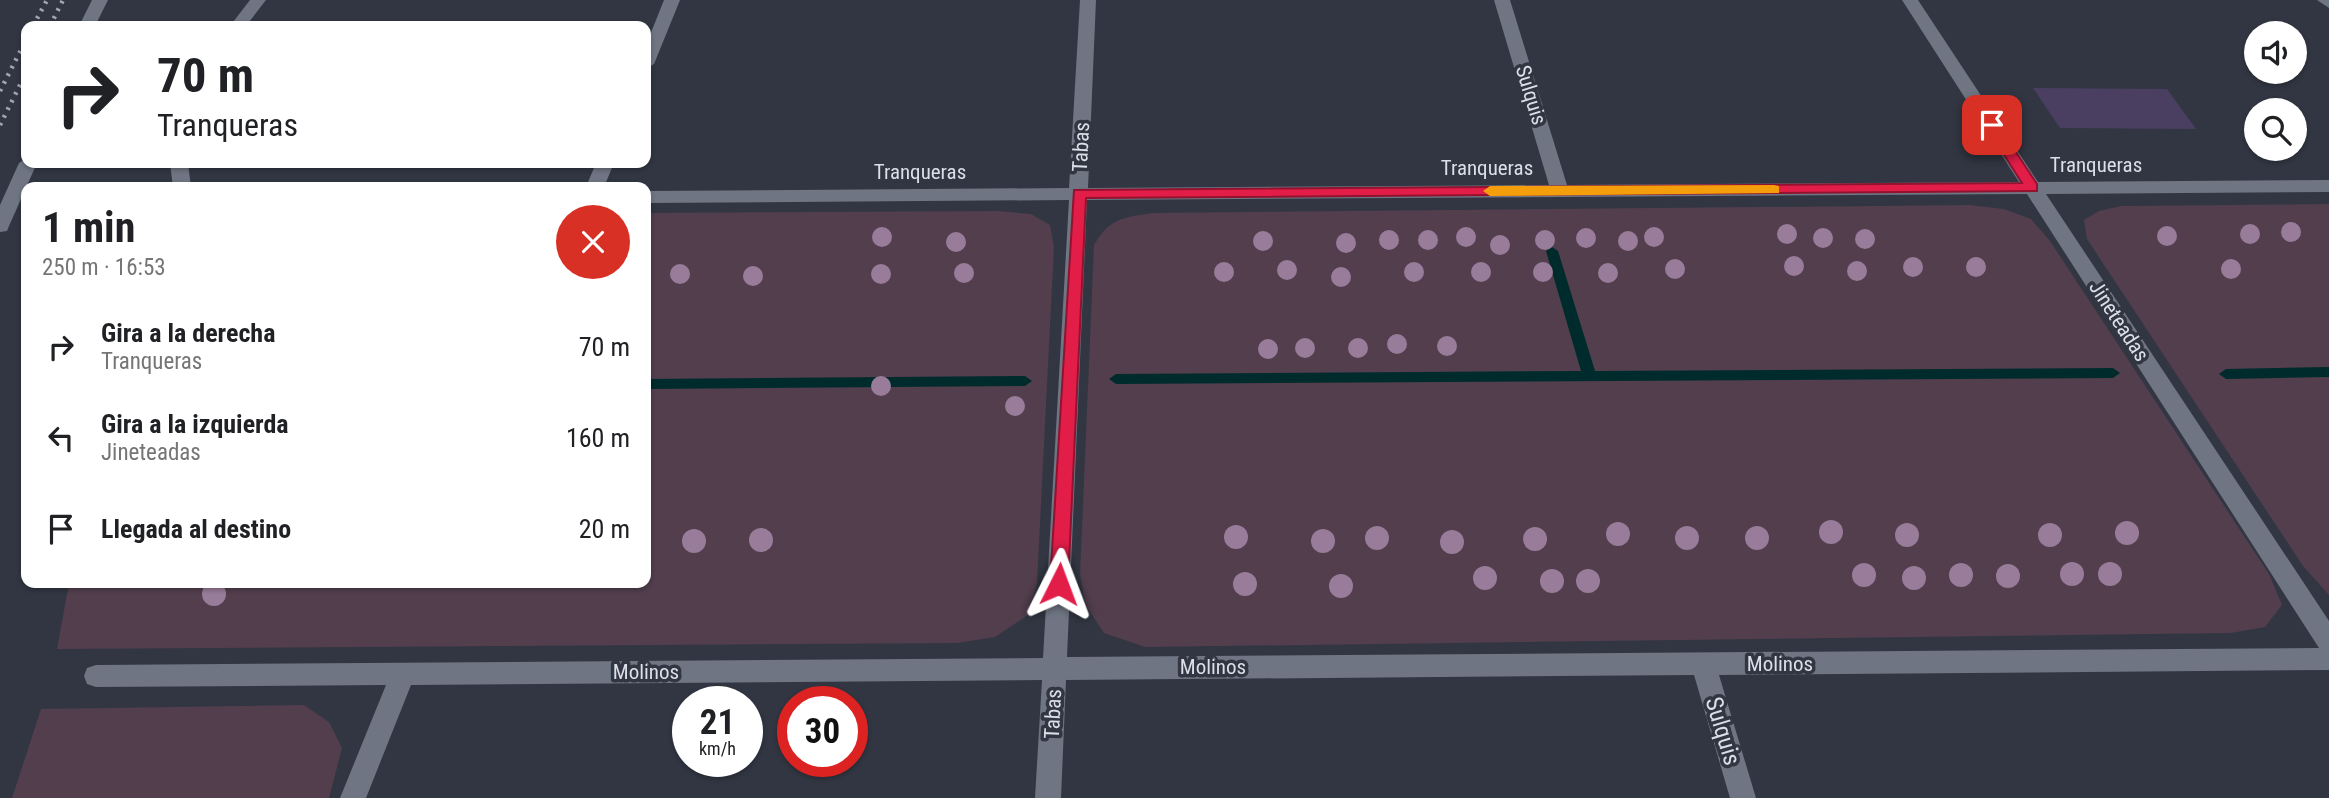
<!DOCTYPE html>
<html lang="es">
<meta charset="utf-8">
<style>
body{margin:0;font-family:"Roboto Condensed",sans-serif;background:#f6f6f6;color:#202124;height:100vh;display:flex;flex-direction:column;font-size:26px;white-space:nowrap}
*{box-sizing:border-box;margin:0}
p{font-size:23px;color:#757577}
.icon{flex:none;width:38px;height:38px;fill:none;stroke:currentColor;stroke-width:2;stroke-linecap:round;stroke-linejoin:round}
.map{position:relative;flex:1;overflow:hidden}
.panel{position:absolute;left:21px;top:182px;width:630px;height:406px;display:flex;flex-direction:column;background:#fff;border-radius:14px;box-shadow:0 2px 5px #0004}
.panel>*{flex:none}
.guide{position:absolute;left:21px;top:21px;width:630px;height:147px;border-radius:14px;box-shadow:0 2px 5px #0004;background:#fff;color:#202124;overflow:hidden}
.controls{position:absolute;left:2244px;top:21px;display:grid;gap:14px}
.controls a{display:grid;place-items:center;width:63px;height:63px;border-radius:50%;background:#fff;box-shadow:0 2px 5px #0004;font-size:35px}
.speed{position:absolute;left:672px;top:686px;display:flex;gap:14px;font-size:35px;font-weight:700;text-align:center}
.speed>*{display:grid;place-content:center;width:91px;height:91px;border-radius:50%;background:#fff;box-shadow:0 2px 5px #0004;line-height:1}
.speed small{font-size:18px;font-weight:400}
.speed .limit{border:10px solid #d22;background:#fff;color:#111}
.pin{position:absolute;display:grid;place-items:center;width:60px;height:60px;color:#fff;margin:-30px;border-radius:14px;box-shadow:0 4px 10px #0006}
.me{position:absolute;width:77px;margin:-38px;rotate:3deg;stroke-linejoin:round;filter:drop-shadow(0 0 5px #0008)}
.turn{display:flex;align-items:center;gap:24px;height:147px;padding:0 21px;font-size:32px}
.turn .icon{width:91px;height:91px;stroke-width:2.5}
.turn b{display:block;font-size:49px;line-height:60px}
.round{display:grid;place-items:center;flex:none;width:74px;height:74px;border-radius:37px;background:#f6f6f6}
.head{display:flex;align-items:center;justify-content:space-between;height:119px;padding:0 21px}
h1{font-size:42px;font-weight:700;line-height:52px}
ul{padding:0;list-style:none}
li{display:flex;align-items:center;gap:21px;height:91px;padding:0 21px}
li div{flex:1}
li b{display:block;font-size:26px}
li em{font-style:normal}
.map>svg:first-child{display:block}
</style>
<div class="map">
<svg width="2329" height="798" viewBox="0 0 2329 798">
<rect width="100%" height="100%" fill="#313642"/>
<g fill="#523e4d">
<polygon points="2329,204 2329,595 2303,566 2087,239 2084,220 2099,211 2121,206"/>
<path d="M1970,205l34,4 27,10 19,22 219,333 13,31 -17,22 -34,6 -1086,14 -41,-14 -18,-27 -6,-31 14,-330c16,-27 28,-27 58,-32z"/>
<polygon points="998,211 1031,214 1050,225 1054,247 1037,583 1028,615 995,637 957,643 57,649 69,583 646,583 646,213"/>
<polygon points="304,705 329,722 342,748 329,798 12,798 41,709"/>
</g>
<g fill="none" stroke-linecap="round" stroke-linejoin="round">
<g fill="#002b2c" fill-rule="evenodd">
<polygon points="1552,247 1558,251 1595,371 2113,368 2120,373 2113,378 1116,384 1109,379 1116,374 1581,371 1546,251"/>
<polygon points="2329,367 2329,377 2226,379 2219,374 2226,369"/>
<polygon points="1025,376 1032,381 1025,386 646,389 646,379"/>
</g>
</g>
<polygon fill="#4a3f60" points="2033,88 2167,89 2196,129 2060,128"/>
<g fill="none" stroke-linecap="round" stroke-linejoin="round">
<g fill="#6f7583" fill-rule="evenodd">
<polygon points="92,0 108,0 95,26 79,26"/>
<polygon points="250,0 266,0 246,26 230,26"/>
<polygon points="664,0 680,0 654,64 646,69 646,45"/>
<path d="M1080,0h16l-8,188 461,-3 -55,-185h16l57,185 452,-3 -117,-182h16l120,182 291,-2v12l-283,2 283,427v49l-610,5 37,123h-26l-36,-123 -628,5 -5,118h-26l7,-118 -631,5 -45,113h-26l46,-113 -290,2 -9,-3 -3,-8 3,-8 9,-3 947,-7 26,-458 -423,3v-12l423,-3zM2027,194l292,454 -1252,9 20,-457z"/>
<polygon points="2317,0 2329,0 2329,8"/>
<polygon points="26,158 26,163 37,163 9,226 7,231 0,232 0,205 19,163"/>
<polygon points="170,163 188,163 191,187 173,187"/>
<polygon points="596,163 614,163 604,187 586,187"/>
</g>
<g stroke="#a3a6b0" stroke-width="4.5" stroke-dasharray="2.5 6" stroke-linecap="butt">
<polyline points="33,26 47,0"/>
<polyline points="50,26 63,0"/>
<polyline points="0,91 26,40"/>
<polyline points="0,125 26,73"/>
</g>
</g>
<g fill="#987c99">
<circle cx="2291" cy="232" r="10"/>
<circle cx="1787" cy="234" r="10"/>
<circle cx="2250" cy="234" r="10"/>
<circle cx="2167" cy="236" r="10"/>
<circle cx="882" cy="237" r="10"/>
<circle cx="1466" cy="237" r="10"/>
<circle cx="1654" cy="237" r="10"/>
<circle cx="1586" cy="238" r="10"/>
<circle cx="1823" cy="238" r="10"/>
<circle cx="1865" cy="239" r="10"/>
<circle cx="1389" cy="240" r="10"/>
<circle cx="1428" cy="240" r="10"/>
<circle cx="1545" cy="240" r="10"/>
<circle cx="1263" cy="241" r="10"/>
<circle cx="1628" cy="241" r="10"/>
<circle cx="956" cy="242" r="10"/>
<circle cx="1346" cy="243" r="10"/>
<circle cx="1500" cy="245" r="10"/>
<circle cx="1794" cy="266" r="10"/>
<circle cx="1913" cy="267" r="10"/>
<circle cx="1976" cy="267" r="10"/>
<circle cx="1675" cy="269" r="10"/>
<circle cx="2231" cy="269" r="10"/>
<circle cx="1287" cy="270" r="10"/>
<circle cx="1857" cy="271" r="10"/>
<circle cx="1224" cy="272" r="10"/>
<circle cx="1414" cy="272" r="10"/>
<circle cx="1481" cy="272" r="10"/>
<circle cx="1543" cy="272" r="10"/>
<circle cx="964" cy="273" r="10"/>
<circle cx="1608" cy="273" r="10"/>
<circle cx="680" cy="274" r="10"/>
<circle cx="881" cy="274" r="10"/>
<circle cx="753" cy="276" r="10"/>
<circle cx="1341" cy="277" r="10"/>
<circle cx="1397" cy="344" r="10"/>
<circle cx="1447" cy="346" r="10"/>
<circle cx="1305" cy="348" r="10"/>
<circle cx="1358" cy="348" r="10"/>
<circle cx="1268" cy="349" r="10"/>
<circle cx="881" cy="386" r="10"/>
<circle cx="1015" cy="406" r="10"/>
<circle cx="1831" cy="532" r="12"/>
<circle cx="2127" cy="533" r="12"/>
<circle cx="1618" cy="534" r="12"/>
<circle cx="1907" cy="535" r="12"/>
<circle cx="2050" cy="535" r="12"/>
<circle cx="1236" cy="537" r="12"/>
<circle cx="1377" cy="538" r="12"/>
<circle cx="1687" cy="538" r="12"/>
<circle cx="1757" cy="538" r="12"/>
<circle cx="1535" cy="539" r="12"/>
<circle cx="761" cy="540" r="12"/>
<circle cx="694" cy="541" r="12"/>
<circle cx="1323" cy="541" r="12"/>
<circle cx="1452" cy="542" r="12"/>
<circle cx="2072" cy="574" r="12"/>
<circle cx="2110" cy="574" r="12"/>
<circle cx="1864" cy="575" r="12"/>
<circle cx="1961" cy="575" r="12"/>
<circle cx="2008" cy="576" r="12"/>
<circle cx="1485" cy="578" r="12"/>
<circle cx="1914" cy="578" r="12"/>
<circle cx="1552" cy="581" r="12"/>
<circle cx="1588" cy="581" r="12"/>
<circle cx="1245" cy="584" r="12"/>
<circle cx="1341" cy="586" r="12"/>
<circle cx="214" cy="594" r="12"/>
</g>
<polygon fill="#e11d48" stroke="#92132f" stroke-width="2" points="1992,121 1996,122 2037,184 2037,191 1086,198 1068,584 1065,590 1059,592 1053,590 1050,584 1074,190 2022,183 1985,125"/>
<polygon fill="#f59e0b" points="1774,185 1779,186 1779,193 1490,196 1483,191 1490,186"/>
<g text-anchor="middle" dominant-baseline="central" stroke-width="7" stroke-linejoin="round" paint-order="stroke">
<g font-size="21" fill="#dcdfe7" stroke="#313642">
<text transform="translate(1531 95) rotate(73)">Sulquis</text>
<text transform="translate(1081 147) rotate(-87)">Tabas</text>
<text x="2096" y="165">Tranqueras</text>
<text x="1487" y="168">Tranqueras</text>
<text x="920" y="172">Tranqueras</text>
<text transform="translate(2119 321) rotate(57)">Jineteadas</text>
<text x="1780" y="664">Molinos</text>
<text x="1213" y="667">Molinos</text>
<text x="646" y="672">Molinos</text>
<text transform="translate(1053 714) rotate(-87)">Tabas</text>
</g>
<g font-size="24" fill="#dcdfe7" stroke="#313642">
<text transform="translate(1723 731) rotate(73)">Sulquis</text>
</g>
</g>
</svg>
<div class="controls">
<a><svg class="icon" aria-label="sound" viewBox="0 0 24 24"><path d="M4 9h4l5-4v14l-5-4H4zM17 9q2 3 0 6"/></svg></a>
<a><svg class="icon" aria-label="search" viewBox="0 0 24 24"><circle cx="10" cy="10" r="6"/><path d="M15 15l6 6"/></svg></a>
</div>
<div class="speed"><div>21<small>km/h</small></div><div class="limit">30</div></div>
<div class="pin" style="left:1992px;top:125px;background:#d93025"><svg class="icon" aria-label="arrive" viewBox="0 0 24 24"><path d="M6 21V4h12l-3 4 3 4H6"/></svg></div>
<svg class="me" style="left:1059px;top:584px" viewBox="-20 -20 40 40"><path d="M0-17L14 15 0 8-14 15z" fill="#e11d48" stroke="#fff" stroke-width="4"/></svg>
<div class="guide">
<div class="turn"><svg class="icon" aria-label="right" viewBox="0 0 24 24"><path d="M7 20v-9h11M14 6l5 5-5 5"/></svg><div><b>70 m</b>Tranqueras</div></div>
</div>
<section class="panel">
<div class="head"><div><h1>1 min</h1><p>250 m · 16:53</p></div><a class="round" style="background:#d93025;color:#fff"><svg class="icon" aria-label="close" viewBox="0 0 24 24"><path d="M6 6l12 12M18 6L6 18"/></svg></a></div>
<ul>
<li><svg class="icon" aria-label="right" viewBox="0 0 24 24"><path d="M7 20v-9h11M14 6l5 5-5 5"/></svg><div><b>Gira a la derecha</b><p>Tranqueras</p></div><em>70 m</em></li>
<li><svg class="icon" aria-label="left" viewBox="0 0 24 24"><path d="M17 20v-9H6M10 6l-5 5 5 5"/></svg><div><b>Gira a la izquierda</b><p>Jineteadas</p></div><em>160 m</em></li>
<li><svg class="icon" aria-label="arrive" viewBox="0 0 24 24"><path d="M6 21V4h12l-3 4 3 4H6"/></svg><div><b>Llegada al destino</b></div><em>20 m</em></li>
</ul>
</section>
</div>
